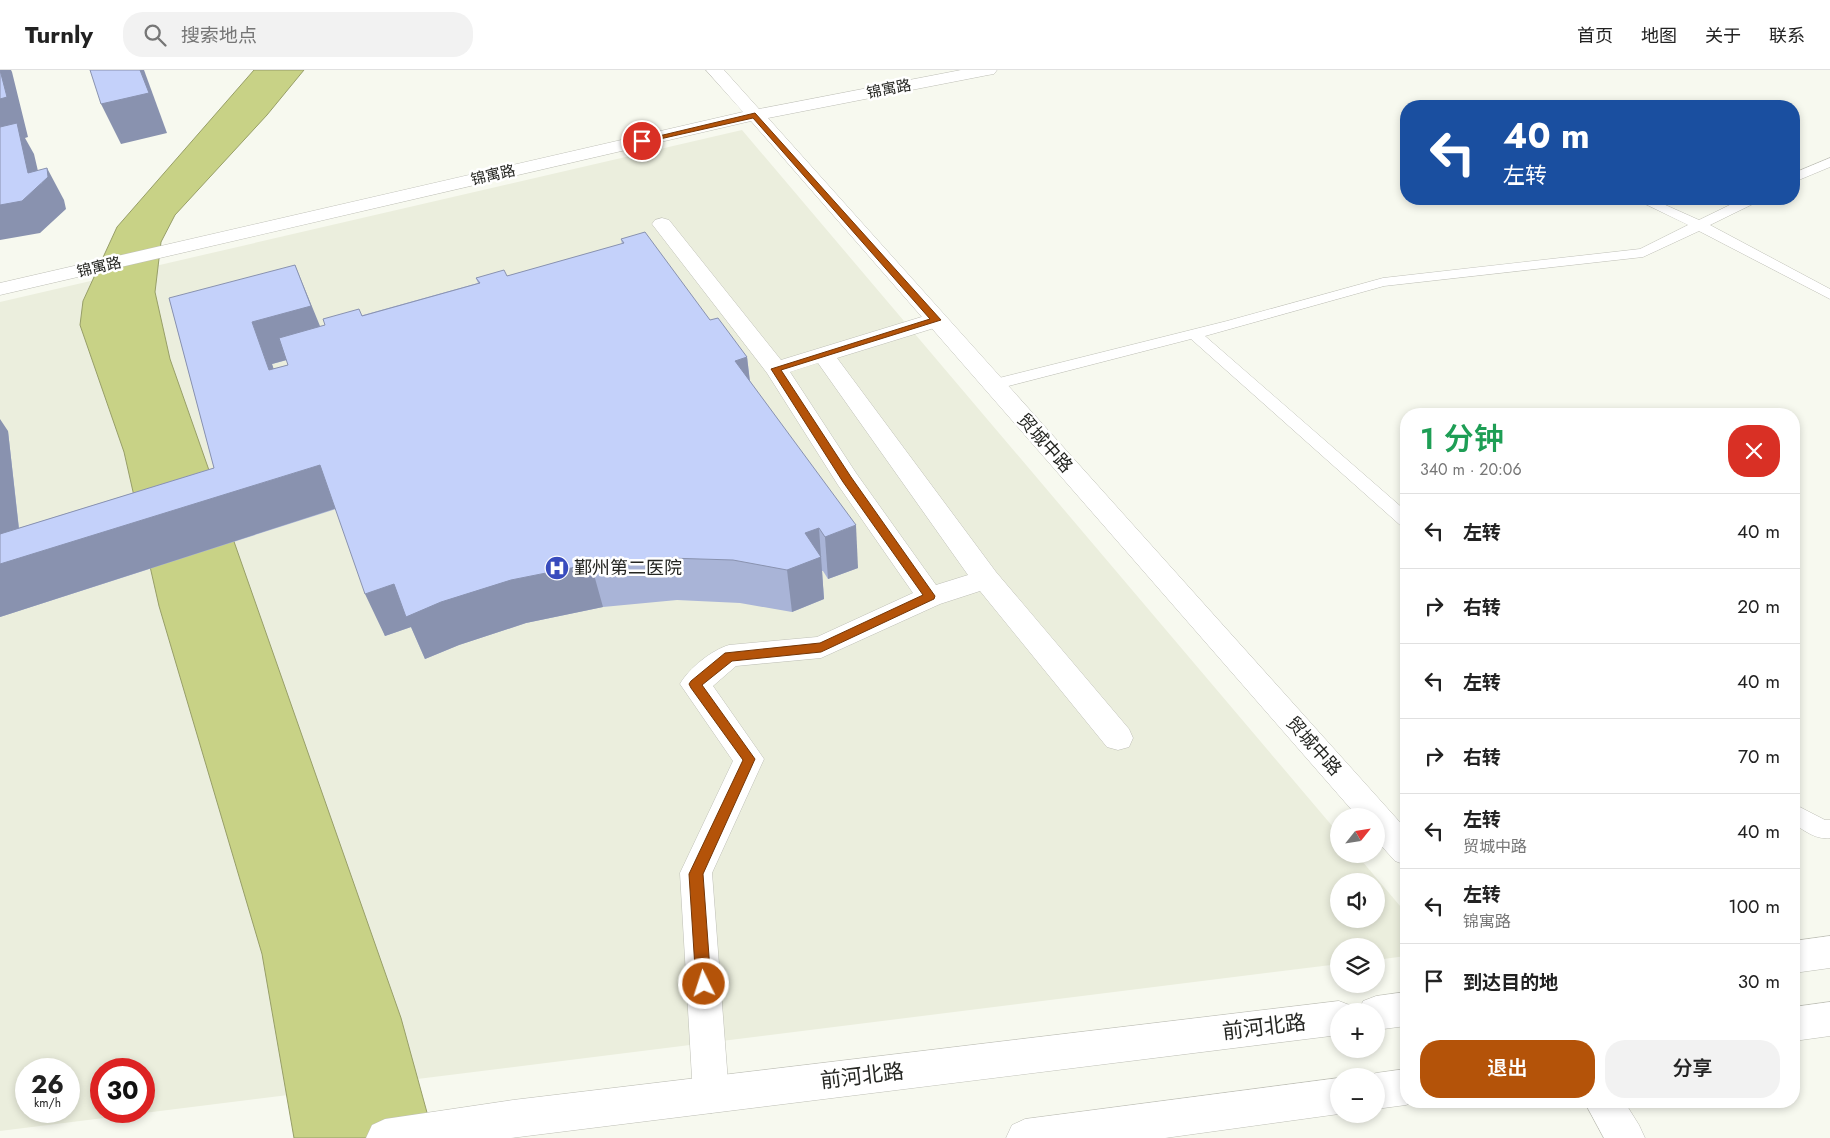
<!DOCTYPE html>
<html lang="zh">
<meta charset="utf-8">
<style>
body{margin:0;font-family:Jost,"Noto Sans SC",sans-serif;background:#f2f2f2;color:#222;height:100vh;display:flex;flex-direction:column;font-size:19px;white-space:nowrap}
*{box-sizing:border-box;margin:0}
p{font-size:16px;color:#767676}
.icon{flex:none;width:28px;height:28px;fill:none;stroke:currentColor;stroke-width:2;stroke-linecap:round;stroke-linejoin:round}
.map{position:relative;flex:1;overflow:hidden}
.panel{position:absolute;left:1400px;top:338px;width:400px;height:700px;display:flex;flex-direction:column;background:#fff;border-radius:20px;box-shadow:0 2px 8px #0003}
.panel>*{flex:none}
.hud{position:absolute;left:1400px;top:30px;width:400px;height:105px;border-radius:20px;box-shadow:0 2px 8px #0003;background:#1a4fa0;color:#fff;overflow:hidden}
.needle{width:32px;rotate:60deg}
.tools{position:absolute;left:1330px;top:738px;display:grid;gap:10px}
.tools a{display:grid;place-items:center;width:55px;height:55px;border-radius:50%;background:#fff;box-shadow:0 2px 8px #0003;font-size:25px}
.speed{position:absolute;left:15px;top:988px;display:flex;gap:10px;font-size:25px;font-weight:700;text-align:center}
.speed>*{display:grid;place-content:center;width:65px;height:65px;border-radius:50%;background:#fff;box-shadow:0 2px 8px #0003;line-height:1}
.speed small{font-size:12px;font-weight:400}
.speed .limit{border:8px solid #d22;background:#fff;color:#111}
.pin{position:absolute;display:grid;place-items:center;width:42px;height:42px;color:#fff;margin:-21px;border:2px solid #fff;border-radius:50%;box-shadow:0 1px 5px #0007}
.me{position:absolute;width:55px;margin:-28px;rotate:356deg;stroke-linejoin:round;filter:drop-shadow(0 0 4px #0008)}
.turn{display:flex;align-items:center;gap:18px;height:105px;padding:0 20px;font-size:22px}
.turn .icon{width:65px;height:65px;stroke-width:2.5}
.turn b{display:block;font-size:35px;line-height:42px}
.round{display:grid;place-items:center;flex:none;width:52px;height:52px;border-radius:20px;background:#f2f2f2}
.overview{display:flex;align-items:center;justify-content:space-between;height:85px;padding:0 20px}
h1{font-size:30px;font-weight:600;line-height:38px;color:#1e9e55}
.button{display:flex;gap:10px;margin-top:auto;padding:10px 20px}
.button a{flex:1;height:58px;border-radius:20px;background:#b45309;color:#fff;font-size:20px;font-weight:600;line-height:58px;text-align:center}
.button a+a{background:#f2f2f2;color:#222}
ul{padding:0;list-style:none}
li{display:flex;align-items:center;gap:15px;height:75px;padding:0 20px;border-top:1px solid #e0e0e0}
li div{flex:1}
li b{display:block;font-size:19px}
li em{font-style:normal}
header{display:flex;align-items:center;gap:30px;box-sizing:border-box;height:70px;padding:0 25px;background:#fff;border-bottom:1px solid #e0e0e0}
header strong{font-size:24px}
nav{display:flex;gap:28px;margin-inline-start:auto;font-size:18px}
.search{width:350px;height:45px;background:#f2f2f2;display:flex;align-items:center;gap:12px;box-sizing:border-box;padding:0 18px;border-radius:20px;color:#767676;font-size:19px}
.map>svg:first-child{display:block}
</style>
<header>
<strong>Turnly</strong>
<div class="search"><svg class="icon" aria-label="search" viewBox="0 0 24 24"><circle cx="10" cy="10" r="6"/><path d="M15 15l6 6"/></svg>搜索地点</div>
<nav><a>首页</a><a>地图</a><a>关于</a><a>联系</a></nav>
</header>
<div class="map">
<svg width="1830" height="1068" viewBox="0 0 1830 1068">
<rect width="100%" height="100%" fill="#f7f9ef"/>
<path fill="#ebeedd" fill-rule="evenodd" d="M742,60l597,704v20h17l50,59v43l-30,4v-14h-37v18l-1339,167v-829zM1339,811h37v38h-37zM26,999h43v42h-43zM101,999h43v42h-43z"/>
<polygon fill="#c8d286" stroke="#979e68" points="254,0 304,0 267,45 175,145 161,172 155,222 170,289 401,948 434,1068 294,1068 262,884 159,536 124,382 80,255 83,231 117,157"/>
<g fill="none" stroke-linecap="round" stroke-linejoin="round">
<g stroke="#bebfb6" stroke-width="1">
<g id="lane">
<polygon points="1830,88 1830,97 1794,112 1794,103"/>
<polygon points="1635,129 1652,129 1699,150 1742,129 1759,129 1757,132 1710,155 1830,219 1830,229 1699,161 1643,187 1384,216 1205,266 1406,441 1406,457 1400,455 1191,269 993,320 985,315 987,311 1227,251 1383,208 1640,179 1688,155"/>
<path d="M1794,734l31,16h5v18c-14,2 -25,-7 -36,-14z"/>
</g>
</g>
<g stroke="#bebfb6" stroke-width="1">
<path id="street" d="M662,148l7,2 112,140 147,-45 8,-2 8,2 3,5 -3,5 -107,33 159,214 133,157 4,9 -4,9 -11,3 -11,-3 -127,-156 -40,13 -119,54 -85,8 -23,20 51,73 -52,114 17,222 -5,13 -13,5 -13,-5 -5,-13 -13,-222 53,-112 -53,-77c9,-16 32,-34 49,-39l88,-8 96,-44 -75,-108 -71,-112 -115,-149 3,-4zM818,293l150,212 -32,10 -80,-112 -66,-101z"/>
</g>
<g stroke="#bebfb6" stroke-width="1">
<g id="secondary">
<polygon points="706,0 724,0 759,39 961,0 997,0 994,4 988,5 768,48 1406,759 1406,795 1395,791 1376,770 1376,746 1357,746 751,51 0,225 0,213 743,42"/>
<polygon points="1830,866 1830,898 1794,903 1794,871"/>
<polygon points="1406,922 1406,956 1376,960 1376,941 1359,941 1363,931 1376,926"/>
<polygon points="1339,931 1352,936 1354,941 1339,941 1339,965 511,1068 366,1068 372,1055 385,1049 513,1030"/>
<polygon points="1830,932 1830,966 1794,971 1794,937"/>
<polygon points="1406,999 1406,1031 1416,1031 1406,1035 1376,1039 1376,1006 1367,1006 1376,1003"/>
<polygon points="1339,1008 1339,1044 1341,1044 1339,1044 1165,1068 1006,1068 1012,1055 1025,1049"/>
<polygon points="1584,1031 1624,1031 1639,1055 1645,1068 1604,1068"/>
</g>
</g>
<use href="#lane" fill="#fff" fill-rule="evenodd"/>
<use href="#street" fill="#fff" fill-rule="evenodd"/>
<use href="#secondary" fill="#fff" fill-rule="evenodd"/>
</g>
<path fill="#a9b4d7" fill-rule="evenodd" d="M621,169l89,81 37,37 3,24 108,187 -30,11 -5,-8h-1l2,28 -32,13 -52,-9 -63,-3 -74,7 -77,16 -67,22 -34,14 -14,-32 -26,9 -49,-127 -336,108 8,-186 11,97 195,-60 -45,-170 151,29 158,-44 -2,-5 31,-2 115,-32zM287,290l1,5 -15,4 -1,-5z"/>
<g fill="#8992af">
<polygon points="0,0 11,0 12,2 28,67 25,68 34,84 41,114 47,98 64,130 66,139 40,163 0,170"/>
<polygon points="140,0 144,0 167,63 121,74 101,34"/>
<polygon points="295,195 329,278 272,294 289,343 269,300 252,252"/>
<polygon points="747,287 752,330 735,291"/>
<polygon points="0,349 8,361 22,487 320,395 340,437 0,547"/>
<polygon points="856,455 858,498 828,509 825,467"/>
<polygon points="819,458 824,529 792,542 787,500 805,463"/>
<polygon points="591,494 603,537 526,553 459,575 425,589 411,557 385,566 365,524 394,514 511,510"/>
</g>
<g fill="#c4d1fa" stroke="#8992af">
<polygon points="0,0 7,27 0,29"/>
<polygon points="90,0 140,0 149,23 101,34"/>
<polygon points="17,53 28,103 47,98 48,107 22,131 0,135 0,57"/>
<polygon points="645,162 710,250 718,248 747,287 735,291 856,455 825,467 819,458 805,463 821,487 787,500 733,490 668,488 591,494 511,510 441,532 406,547 394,514 365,524 320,395 0,494 0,464 214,398 169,228 295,195 311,236 252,252 269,300 288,295 279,268 325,255 323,249 359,239 362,246 480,213 476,208 504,200 507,206 624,173 621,169"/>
</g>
<polygon fill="#b45309" stroke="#753606" points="755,43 941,250 781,300 851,407 935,526 934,529 821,582 732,591 702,615 755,689 703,804 711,914 709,919 704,921 699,919 696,914 689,804 743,690 691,618 689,614 691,611 725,583 820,573 923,525 843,412 771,299 930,249 753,48 642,73 638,71"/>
<defs>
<g id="hospital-disc" transform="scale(1.25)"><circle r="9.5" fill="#384bbd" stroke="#fff"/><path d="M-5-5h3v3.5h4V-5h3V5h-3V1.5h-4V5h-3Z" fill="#fff"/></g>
</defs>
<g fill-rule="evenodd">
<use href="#hospital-disc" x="557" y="498"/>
</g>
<g text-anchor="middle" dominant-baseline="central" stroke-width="5" stroke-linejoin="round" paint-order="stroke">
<g font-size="15" fill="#252622" stroke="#fff">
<text transform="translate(889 19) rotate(-11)">锦寓路</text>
<text transform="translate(493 105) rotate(-13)">锦寓路</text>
<text transform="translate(99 197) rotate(-13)">锦寓路</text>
</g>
<g font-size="18" fill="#252622" stroke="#fff">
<text transform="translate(1045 373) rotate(48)">贸城中路</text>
<text transform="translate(1314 676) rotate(48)">贸城中路</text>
</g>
<g font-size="18" fill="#252622" stroke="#fff" text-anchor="start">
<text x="574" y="498">鄞州第二医院</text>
</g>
<g font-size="21" fill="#252622" stroke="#fff">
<text transform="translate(1264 957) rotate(-7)">前河北路</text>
<text transform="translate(862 1006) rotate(-7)">前河北路</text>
</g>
</g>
</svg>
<div class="tools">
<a><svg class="needle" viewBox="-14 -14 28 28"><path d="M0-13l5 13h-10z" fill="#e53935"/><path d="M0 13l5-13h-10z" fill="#767676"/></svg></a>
<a><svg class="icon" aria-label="sound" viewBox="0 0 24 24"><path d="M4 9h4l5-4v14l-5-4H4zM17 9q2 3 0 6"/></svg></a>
<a><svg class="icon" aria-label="layers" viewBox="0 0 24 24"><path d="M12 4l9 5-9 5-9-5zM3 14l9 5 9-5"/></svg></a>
<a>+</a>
<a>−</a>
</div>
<div class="speed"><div>26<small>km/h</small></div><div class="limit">30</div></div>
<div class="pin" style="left:642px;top:71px;background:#d93025"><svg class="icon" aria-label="arrive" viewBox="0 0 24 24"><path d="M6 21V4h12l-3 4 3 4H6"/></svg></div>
<svg class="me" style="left:704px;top:914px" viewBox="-20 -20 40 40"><circle r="17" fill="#b45309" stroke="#fff" stroke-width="3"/><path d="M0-11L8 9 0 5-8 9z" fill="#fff"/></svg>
<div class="hud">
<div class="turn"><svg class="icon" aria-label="left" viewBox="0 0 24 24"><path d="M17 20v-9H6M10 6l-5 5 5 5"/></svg><div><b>40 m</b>左转</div></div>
</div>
<section class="panel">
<div class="overview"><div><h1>1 分钟</h1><p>340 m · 20:06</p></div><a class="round" style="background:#d93025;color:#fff"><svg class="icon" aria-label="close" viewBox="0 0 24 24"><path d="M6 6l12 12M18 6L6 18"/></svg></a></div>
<ul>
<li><svg class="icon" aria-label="left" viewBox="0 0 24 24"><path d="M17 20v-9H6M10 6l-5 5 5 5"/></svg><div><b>左转</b></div><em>40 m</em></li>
<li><svg class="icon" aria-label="right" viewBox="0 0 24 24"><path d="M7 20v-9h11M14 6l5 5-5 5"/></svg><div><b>右转</b></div><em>20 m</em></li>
<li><svg class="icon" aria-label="left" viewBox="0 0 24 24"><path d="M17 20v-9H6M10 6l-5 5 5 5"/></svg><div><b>左转</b></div><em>40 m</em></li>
<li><svg class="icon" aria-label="right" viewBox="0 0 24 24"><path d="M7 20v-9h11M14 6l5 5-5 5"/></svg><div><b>右转</b></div><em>70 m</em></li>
<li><svg class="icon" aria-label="left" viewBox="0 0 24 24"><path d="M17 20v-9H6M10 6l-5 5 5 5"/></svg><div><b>左转</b><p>贸城中路</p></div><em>40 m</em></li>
<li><svg class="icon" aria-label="left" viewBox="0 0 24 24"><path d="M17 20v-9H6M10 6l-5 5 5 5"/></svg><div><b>左转</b><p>锦寓路</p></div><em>100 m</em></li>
<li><svg class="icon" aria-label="arrive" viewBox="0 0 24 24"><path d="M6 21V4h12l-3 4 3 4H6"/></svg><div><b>到达目的地</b></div><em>30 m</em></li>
</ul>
<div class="button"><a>退出</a><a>分享</a></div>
</section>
</div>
